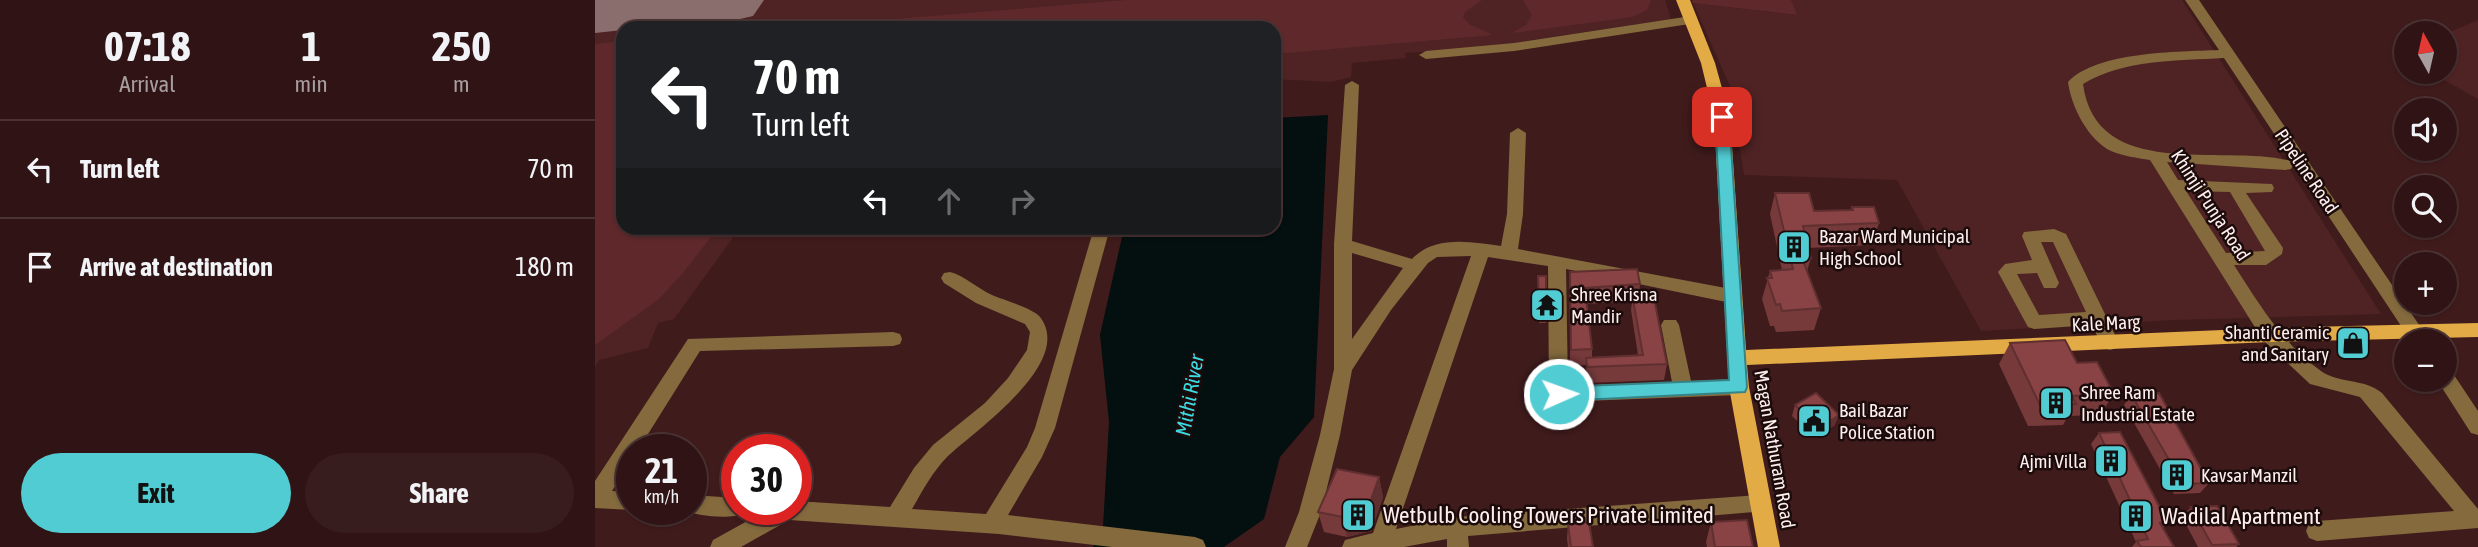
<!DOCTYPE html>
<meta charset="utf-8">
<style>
body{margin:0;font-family:"Asap Condensed",sans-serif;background:#381d1e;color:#f1f3f6;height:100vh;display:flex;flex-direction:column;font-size:26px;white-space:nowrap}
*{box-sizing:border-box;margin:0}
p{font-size:23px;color:#a89ea0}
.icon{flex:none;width:38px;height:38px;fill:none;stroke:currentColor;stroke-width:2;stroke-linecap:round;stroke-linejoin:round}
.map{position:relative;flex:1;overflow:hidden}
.panel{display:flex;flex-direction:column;background:#301415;width:595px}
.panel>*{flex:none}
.top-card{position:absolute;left:21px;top:21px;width:665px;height:214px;border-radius:21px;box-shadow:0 2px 5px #0004,0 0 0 2px #4b3334;background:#202124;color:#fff;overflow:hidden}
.needle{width:46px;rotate:352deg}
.buttons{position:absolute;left:1799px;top:21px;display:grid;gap:14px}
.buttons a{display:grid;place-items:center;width:63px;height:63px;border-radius:50%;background:#301415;box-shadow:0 2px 5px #0004,0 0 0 2px #4b3334;font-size:35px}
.speed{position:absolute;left:21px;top:434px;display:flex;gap:14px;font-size:35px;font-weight:700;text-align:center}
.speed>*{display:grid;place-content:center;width:91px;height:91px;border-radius:50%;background:#301415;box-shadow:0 2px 5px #0004,0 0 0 2px #4b3334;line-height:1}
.speed small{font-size:18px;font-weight:400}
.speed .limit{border:10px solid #d22;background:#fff;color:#111}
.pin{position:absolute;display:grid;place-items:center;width:60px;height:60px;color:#fff;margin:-30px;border-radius:14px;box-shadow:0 4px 10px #0006}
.me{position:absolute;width:77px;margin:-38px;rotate:88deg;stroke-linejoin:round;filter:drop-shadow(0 0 5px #0008)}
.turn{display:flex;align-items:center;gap:24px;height:147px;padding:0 21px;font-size:32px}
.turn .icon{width:91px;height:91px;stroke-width:2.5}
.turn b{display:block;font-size:49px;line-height:60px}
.lanes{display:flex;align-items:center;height:66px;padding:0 21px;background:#0003;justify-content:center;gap:35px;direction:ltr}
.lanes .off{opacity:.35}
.eta{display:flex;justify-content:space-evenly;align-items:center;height:119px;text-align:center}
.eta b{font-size:42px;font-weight:700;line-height:49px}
.action{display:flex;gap:14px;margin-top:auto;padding:14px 21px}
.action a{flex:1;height:80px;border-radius:42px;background:#51ccd2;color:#111;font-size:28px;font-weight:700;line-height:80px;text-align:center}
.action a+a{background:#381d1e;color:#f1f3f6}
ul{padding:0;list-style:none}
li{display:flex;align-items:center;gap:21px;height:98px;padding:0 21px;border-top:2px solid #4b3334}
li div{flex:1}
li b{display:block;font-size:26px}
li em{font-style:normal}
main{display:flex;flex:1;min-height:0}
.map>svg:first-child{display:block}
</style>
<main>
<section class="panel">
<div class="eta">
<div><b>07:18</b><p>Arrival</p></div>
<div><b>1</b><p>min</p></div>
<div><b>250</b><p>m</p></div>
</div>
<ul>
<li><svg class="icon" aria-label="left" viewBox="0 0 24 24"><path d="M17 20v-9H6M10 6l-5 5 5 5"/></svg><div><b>Turn left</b></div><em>70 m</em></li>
<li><svg class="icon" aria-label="arrive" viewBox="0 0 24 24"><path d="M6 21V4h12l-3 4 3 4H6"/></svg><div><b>Arrive at destination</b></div><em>180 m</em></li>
</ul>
<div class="action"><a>Exit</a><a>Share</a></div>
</section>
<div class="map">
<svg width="1883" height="547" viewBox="0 0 1883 547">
<rect width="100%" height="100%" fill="#401b1c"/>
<g fill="#4f2324">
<polygon points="0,0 1070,0 1076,19 930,41 923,46 810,53 811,58 757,63 756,77 736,82 679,79 679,28 28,28 28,228 145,228 79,319 63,323 53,348 4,360 0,367"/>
<polygon points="1196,0 1587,0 1786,314 1579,320 1386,331 1302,180 1149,175 1135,86 1098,3 1201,15"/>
<polygon points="1883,20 1883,99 1835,72 1850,72 1850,34"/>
</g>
<g fill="#5f292b">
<polygon points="532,0 887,0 870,12 868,17 874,24 898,35 679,54 679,28 190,28"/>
<polygon points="928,0 1056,0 1052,10 1037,17 917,33 931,25 937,15"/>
<polygon points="1097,0 1196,0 1202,15 1098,3"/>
<polygon points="28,41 28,228 123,228 87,274 64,299 0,345 0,44"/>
</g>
<polygon fill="#040f10" points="733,115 719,417 685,457 669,519 629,547 498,547 508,527 514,422 505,335 529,228 679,228 679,118"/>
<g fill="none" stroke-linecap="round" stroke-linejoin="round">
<polygon fill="#8a6e6e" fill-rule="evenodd" points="0,0 169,0 158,16 132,22 28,28 28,30 0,33"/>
<g fill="#846a3d" fill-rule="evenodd">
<path d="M1590,0h14l231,341h-19l-187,-283c-48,3 -99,1 -141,26 13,99 141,59 208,77l2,4 -2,4 -6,1 -118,-8 11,18 94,4 2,4 -2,4 -26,1 37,55 -1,6 -16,11h-32c25,39 49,79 87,106 18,13 43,7 61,22l96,116v19l-161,13 -8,-3 -3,-7 3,-7 8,-3 137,-10 -94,-114 -50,-13 -47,-44 -113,-180c-13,-2 -27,-4 -39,-9 -23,-11 -40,-45 -43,-69 29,-31 110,-30 151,-32zM1591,191l44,1 35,59 -39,2z"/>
<polygon points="1096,16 1103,20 1101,23 919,51 831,59 824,55 831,51 919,43"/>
<path d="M757,81l7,4 -7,156 60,18c23,-24 59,-17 89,-13l6,-32 3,-81 8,-5 8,5 -3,81 -5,35 213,40 6,2 3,5 -3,5 -6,2 -165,-34 2,117 104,-4 -11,-57 3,-5h12l3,5 12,56 48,-2 7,3 3,5 -3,5 -7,3 -180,7 -7,-2 -3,-6 -1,-128 -60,-9 -92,272 61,-12 302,-22 7,2 4,7 -4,7 -298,25 1,11h-22v-8l-43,8h-62l3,-7 28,-7 98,-277 -34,1 -9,6 -37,47 -39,60 -12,65 -19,77 -14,35h-22l14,-35 21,-77 14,-66v-125l11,-159zM757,253l51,15 -51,71z"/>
<path d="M499,228h16l-55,200 -13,29 -34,58 187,22 8,3 3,7h-94l-113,-13 -210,-14 -48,27h-31l3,-7 56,-31h27v-8l94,6 24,-39 19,-23 52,-42 23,-25 19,-28 3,-18 -5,-8 -49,-21 -32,-20 -3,-5 3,-5 6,-1c15,4 27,16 42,23 11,5 41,13 48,22 35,45 -64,113 -92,139 -15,15 -25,34 -36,53l74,5 41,-67 8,-19z"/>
<path d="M1459,229l12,5 2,4 51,105 -2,5 -7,2 -7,-2 -11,-23 -58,4 -6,-2 -30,-55 7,-8 27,-4 -10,-24 2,-4zM1446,242h12l33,70 -47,3 -22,-41 20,-1 7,15h12l3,-5z"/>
<polygon points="298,332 305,334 307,339 305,344 298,346 105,351 43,450 37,450 37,459 17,491 37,492 37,509 40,509 37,510 0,508 0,481 93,339"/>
<polygon points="1850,369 1857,372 1883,411 1883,435 1876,433 1842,380 1850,380"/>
<path d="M96,495l46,3v11h10l-3,5c-14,5 -48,3 -61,-5h8z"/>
</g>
<polygon fill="#e2ab46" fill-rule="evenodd" points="1081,0 1095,0 1120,63 1135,117 1151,350 1675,328 1883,323 1883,337 1675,342 1152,365 1154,387 1185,547 1163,547 1134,387 1119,117 1106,63"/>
</g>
<g fill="#763a3b" fill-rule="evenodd">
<polygon points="1180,193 1219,211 1256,210 1257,207 1284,223 1277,245 1213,248 1216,258 1212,271 1226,308 1219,330 1181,332 1179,326 1175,326 1167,299 1175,271 1187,270 1175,214"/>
<path d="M975,272l70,12 -1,9 28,71 -3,16 -78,3v-18l-16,1zM1037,301l-1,9 7,45 -46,2v-8l-5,-45z"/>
<polygon points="943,276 951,276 951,323 944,323"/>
<polygon points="1415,343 1482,363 1519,394 1505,415 1473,416 1468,425 1433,426 1404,364"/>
<polygon points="1536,394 1614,483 1605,493 1579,494 1529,405"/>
<polygon points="1200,405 1240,425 1220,438 1197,416"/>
<polygon points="1504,433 1573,523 1568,528 1579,547 1537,547 1541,542 1496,444"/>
<polygon points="784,477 788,497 776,531 752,537 729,532 723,512"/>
<polygon points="1596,507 1644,544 1641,547 1603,547 1587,517"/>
<polygon points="1116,522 1158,547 1112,547 1111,542"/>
<polygon points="973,524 998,547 973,547 972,539"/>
</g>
<g fill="#602f30">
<polygon points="1244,415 1240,425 1220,438 1224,428"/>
<polygon points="784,477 788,497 776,531 752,537 747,517"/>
</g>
<g fill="#894345" stroke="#602f30" stroke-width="2">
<polygon points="1180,193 1214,193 1219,211 1258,210 1257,207 1279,207 1284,223 1208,226 1216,258 1207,258 1226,308 1187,311 1185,304 1181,305 1172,278 1177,278 1175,271 1198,269"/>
<polygon points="1042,269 1045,284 990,288 997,349 976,350 975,272"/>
<polygon points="943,276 951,276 951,312 944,312"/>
<polygon points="1058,293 1072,364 992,367 991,358 1048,355 1037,294"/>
<polygon points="1470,340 1482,363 1502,362 1519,394 1477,396 1481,404 1445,405 1415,343"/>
<polygon points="1221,393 1244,415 1224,428 1200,405"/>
<polygon points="1564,393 1614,483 1588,484 1536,394"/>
<polygon points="1525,432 1573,523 1565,523 1579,547 1546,547 1542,541 1553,539 1504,433"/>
<polygon points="742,469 784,477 772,511 747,517 723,512"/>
<polygon points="1622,506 1644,544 1617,545 1596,507"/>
<polygon points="1152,520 1158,547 1120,547 1116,522"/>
<polygon points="994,522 998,547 976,547 973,524"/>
</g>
<polygon fill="#51ccd2" stroke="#358588" stroke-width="2" points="1127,113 1134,117 1152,387 1150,392 964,401 957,399 955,394 957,389 964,387 1134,380 1120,117"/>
<defs>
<g id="building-square" transform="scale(1.75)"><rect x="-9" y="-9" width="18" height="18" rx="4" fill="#51ccd2" stroke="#1c0b0b"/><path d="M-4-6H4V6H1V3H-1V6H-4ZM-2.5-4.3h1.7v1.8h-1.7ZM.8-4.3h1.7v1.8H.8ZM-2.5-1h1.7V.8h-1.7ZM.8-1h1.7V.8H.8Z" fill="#111"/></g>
<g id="temple-square" transform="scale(1.75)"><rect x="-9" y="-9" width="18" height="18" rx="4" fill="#51ccd2" stroke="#1c0b0b"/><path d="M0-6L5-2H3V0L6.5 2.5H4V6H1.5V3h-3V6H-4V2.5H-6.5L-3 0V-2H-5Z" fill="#111"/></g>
<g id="shop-square" transform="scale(1.75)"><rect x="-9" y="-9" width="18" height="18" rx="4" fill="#51ccd2" stroke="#1c0b0b"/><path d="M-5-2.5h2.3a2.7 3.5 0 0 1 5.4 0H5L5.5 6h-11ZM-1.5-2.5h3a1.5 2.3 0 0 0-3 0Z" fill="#111"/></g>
<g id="civic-square" transform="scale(1.75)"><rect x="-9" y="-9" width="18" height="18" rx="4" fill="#51ccd2" stroke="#1c0b0b"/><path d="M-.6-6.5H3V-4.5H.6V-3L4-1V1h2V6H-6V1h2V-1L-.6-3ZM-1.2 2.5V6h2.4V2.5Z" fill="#111"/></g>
</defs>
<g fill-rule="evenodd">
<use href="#building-square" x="1199" y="247"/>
<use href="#temple-square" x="952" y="305"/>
<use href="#shop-square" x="1758" y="343"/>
<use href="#building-square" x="1461" y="403"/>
<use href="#civic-square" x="1219" y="421"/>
<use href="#building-square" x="1516" y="461"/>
<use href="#building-square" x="1582" y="475"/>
<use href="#building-square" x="763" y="515"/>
<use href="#building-square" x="1541" y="516"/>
</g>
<g text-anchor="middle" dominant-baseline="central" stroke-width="5" stroke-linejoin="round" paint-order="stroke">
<g font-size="19" fill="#feefee" stroke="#1c0b0b">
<text transform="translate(1712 171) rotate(56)">Pipeline Road</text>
<text transform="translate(1616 205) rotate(57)">Khimji Punja Road</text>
<text transform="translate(1511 323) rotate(-3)">Kale Marg</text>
<text transform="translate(1180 449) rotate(80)">Magan Nathuram Road</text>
</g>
<g font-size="19" fill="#feefee" stroke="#1c0b0b" text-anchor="start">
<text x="1224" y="236">Bazar Ward Municipal<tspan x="1224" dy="22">High School</tspan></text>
<text x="976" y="294">Shree Krisna<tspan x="976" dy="22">Mandir</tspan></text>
<text x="1734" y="332" text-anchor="end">Shanti Ceramic<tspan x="1734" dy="22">and Sanitary</tspan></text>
<text x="1486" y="392">Shree Ram<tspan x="1486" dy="22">Industrial Estate</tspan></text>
<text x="1244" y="410">Bail Bazar<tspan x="1244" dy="22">Police Station</tspan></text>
<text x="1492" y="461" text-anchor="end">Ajmi Villa</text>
<text x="1606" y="475">Kavsar Manzil</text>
</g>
<g font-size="21" font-style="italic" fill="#3cdbe2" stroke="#1c0b0b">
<text transform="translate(594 395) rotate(-80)">Mithi River</text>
</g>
<g font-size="23" fill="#feefee" stroke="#1c0b0b" text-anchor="start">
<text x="788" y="515">Wetbulb Cooling Towers Private Limited</text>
<text x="1566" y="516">Wadilal Apartment</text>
</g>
</g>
</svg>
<div class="buttons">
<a><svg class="needle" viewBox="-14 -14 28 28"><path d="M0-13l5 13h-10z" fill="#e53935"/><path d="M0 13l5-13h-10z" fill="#a89ea0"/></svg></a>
<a><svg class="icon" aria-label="sound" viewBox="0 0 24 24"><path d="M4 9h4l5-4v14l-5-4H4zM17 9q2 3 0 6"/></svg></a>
<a><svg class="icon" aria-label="search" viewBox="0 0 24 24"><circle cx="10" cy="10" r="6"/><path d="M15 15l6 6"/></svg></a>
<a>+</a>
<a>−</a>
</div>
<div class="speed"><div>21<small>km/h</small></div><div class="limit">30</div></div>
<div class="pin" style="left:1127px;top:117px;background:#d93025"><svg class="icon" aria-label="arrive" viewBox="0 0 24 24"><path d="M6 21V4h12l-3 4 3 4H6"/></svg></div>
<svg class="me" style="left:964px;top:394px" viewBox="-20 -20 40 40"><circle r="17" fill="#51ccd2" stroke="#fff" stroke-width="3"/><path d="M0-11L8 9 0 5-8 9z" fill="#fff"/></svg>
<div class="top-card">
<div class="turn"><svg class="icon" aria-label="left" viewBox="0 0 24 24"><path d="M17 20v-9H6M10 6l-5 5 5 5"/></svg><div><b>70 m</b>Turn left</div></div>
<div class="lanes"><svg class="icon" aria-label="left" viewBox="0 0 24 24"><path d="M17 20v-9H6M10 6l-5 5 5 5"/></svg><svg class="icon off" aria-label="ahead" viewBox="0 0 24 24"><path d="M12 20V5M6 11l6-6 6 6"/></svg><svg class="icon off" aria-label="right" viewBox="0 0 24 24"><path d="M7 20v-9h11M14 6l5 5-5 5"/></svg></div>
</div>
</div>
</main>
